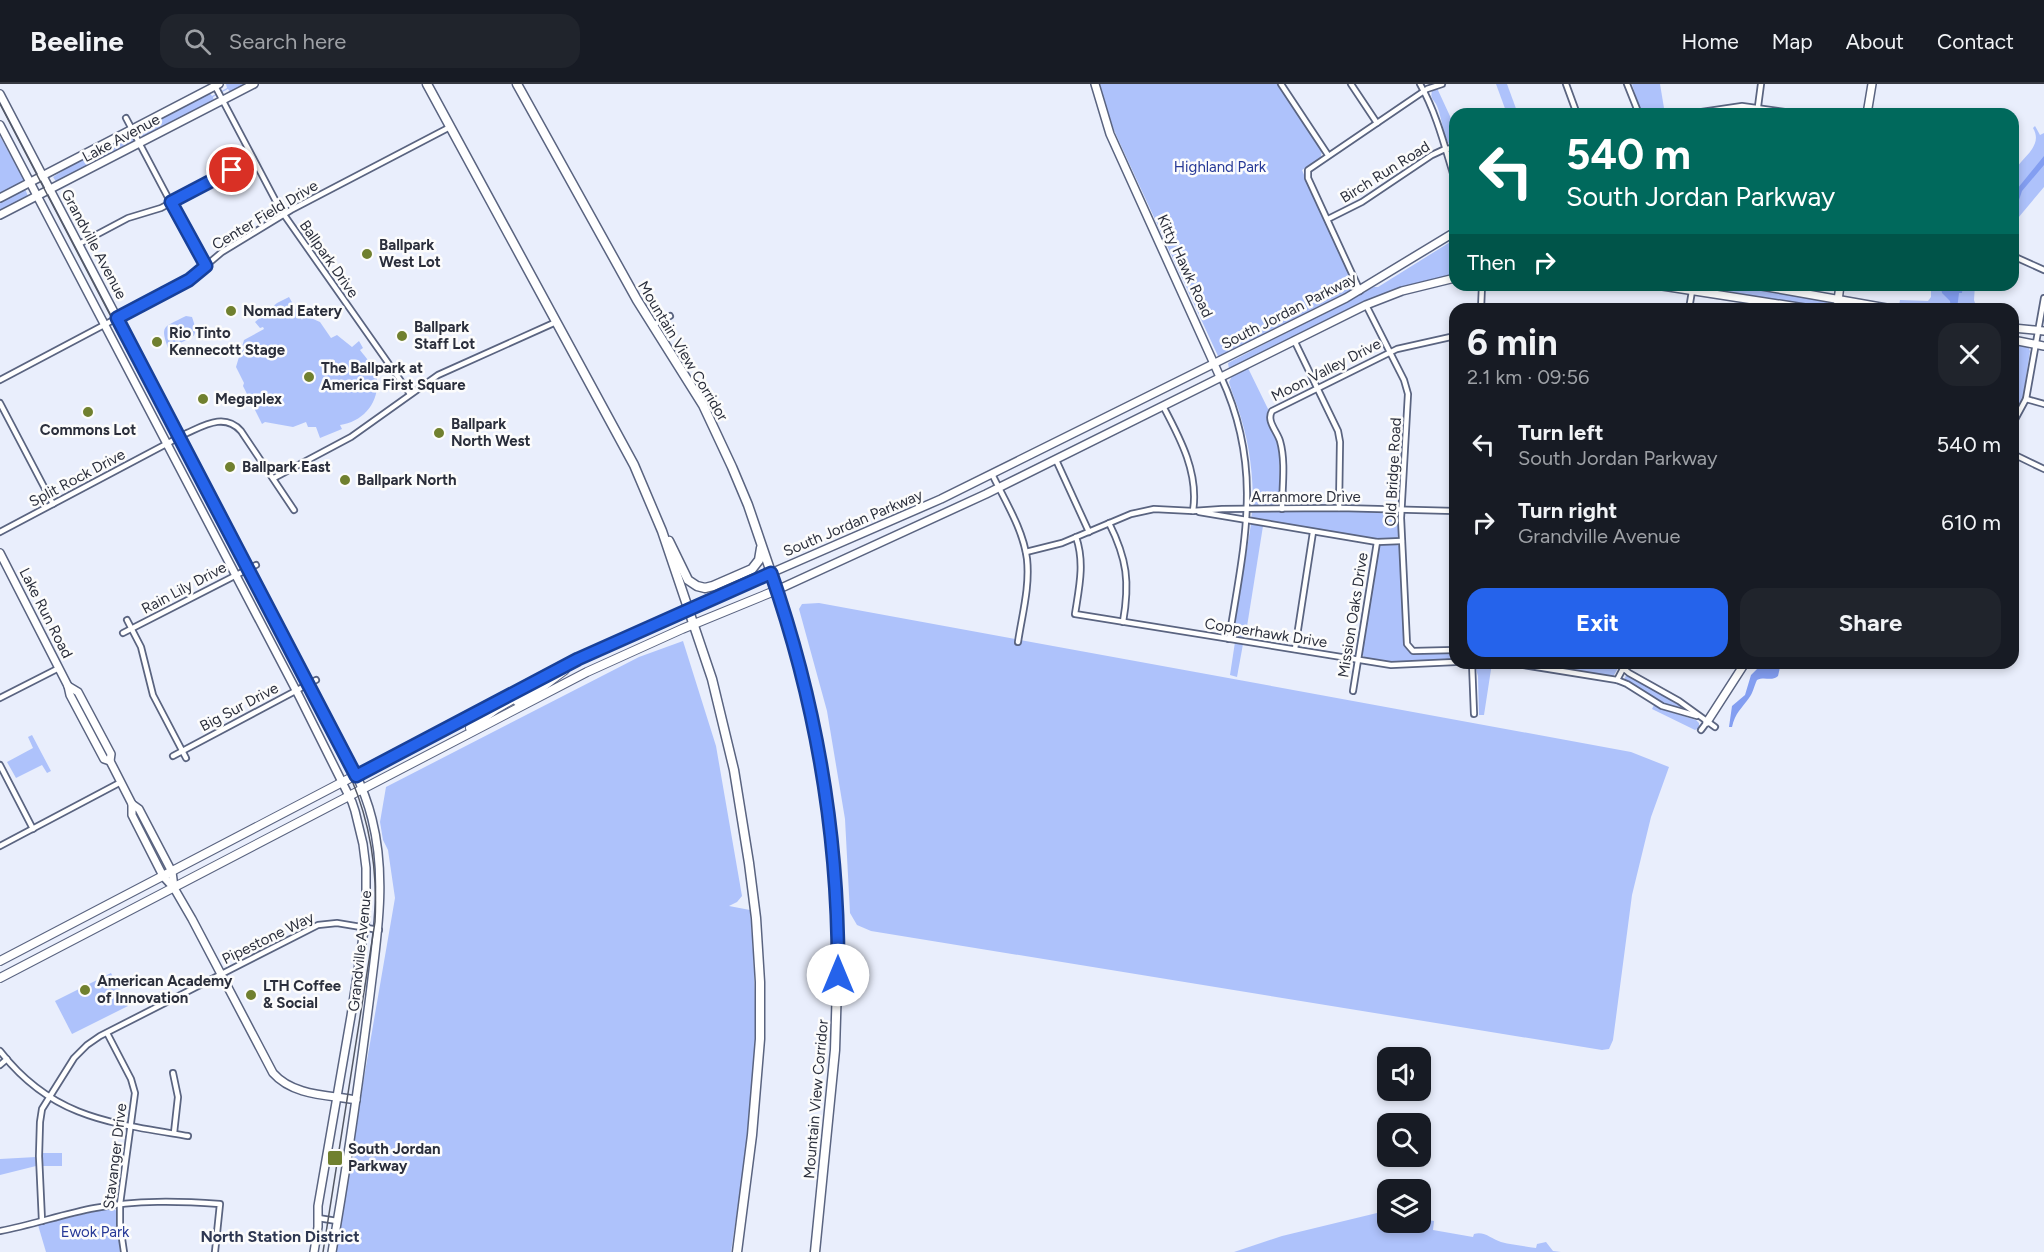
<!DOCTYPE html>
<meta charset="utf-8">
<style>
body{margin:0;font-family:Figtree,sans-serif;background:#20242c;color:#f1f3f6;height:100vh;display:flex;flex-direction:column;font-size:22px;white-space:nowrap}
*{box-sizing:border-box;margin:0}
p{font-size:20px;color:#9ea1a6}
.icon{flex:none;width:33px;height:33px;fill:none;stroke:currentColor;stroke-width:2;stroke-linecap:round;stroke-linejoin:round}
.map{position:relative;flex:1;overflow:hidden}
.drawer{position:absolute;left:1449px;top:219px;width:570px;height:366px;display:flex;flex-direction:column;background:#171b24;border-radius:18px;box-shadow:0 3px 9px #0003}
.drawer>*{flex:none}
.hud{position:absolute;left:1449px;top:24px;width:570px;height:183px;border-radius:18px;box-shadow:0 3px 9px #0003;background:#00695c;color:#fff;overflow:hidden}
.controls{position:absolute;left:1377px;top:963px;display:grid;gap:12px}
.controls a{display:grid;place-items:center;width:54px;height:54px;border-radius:12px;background:#171b24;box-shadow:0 3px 9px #0003;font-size:30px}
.pin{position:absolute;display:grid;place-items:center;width:51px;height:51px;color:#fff;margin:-26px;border:3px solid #fff;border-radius:50%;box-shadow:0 2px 6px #0007}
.me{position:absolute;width:66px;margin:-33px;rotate:0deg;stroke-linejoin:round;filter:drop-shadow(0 0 4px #0008)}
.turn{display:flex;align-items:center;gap:21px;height:126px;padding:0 18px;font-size:27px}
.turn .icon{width:78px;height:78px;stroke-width:2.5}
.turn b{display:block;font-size:42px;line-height:51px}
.then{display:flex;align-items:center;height:57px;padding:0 18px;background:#0003;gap:12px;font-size:22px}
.round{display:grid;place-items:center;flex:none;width:63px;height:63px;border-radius:18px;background:#20242c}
.headline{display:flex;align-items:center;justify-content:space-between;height:102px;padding:0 18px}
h1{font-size:36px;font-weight:700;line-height:45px}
.button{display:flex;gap:12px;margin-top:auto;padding:12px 18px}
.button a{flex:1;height:69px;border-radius:18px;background:#2563eb;color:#fff;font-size:24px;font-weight:700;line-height:69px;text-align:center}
.button a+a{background:#20242c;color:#f1f3f6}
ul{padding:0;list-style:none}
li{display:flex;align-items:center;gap:18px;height:78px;padding:0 18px}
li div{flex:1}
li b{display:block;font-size:22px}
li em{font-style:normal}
header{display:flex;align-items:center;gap:36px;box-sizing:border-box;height:84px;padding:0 30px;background:#171b24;border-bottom:2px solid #363941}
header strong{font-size:28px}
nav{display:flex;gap:33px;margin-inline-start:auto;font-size:21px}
.search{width:420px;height:54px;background:#20242c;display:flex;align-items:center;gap:15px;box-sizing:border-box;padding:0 21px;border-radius:18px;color:#9ea1a6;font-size:22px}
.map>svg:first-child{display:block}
</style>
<header>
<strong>Beeline</strong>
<div class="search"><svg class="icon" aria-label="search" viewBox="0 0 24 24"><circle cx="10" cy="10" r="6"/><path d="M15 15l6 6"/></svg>Search here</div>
<nav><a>Home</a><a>Map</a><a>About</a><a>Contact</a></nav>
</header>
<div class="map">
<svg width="2044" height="1168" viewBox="0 0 2044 1168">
<rect width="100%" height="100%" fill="#e9eefc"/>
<g fill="#aec2fb">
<polygon points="226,0 246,0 230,8 228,5 213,13 214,17 143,55 139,45 209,8 212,12 227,4"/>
<polygon points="1100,0 1278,0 1317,61 1322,66 1321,73 1302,86 1309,103 1329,145 1351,196 1353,198 1355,205 1348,211 1344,210 1279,245 1276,244 1254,255 1253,258 1220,273 1218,272 1117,53 1107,29"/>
<polygon points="1496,0 1507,0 1518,30 1507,30"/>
<polygon points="1632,0 1660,0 1665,30 1641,30"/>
<path d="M1437,4l18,39v19h-4c-8,-7 -9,-31 -15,-42 -3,-5 -6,-6 -4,-13z"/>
<path d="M2035,42l5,9 4,-2v54l-31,37c0,-10 -3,-45 1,-52 7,-15 30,-25 19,-44z"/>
<polygon points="130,50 135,58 57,99 53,93 56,91 92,69"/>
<polygon points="0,52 25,98 0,111"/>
<polygon points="25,105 28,112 0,128 0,117"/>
<polygon points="1455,155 1455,190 1390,208 1229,285 1228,279 1374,203 1378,203"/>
<polygon points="1674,201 1733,201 1828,217 1826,223"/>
<polygon points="1931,201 1975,201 1974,216 1977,225 1909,225 1899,222 1900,216 1928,217 1931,213"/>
<path d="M289,213l13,23 2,-5 16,7 11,16 6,-3 15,12 7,-6 4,7 -3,2c6,8 13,15 16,24 6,25 -11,48 -36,51l2,4 -22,9 -4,-11h-8l-2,-5 -13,5 -28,-5 -3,2 -19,-38 1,-3 -8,-16 8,-27 20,-11 -1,-2 -3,1 -5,-6 22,-19z"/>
<path d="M186,232l6,1c7,20 3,20 -15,27l1,2 -9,5c-9,-26 -7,-23 17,-35z"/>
<polygon points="2021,260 2028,262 2030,267 2023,313 2013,332 2013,261"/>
<path d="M1248,284l21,43 -1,8 11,27 1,54 -3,6h-24c0,-30 -3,-59 -12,-88 -3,-12 -9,-24 -12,-36l3,-6z"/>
<polygon points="1252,427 1394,427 1398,430 1399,451 1396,455 1380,456 1251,436"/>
<polygon points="1251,440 1263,442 1245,555 1233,553"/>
<polygon points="1380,460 1396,460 1400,463 1406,564 1412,569 1455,567 1455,576 1397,579 1365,574 1361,569"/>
<polygon points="819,519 1631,668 1669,683 1651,733 1632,811 1613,956 1609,965 1602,966 871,847 857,841 850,829 845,735 827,627 799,525 802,520"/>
<path d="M683,557l33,105 26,150 -5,6 -8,4 21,4c5,58 7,116 3,174 -4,56 -14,112 -22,168h-397l61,-354 -7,-48 -5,-10 -3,-18 6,-35 253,-130z"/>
<polygon points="1235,558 1243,560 1237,593 1230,591"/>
<polygon points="1492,579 1484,631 1479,631 1478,592 1476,585 1481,580"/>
<polygon points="1520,579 1614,579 1618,584 1613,593"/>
<polygon points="1627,589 1688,626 1688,627 1661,620 1624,596"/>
<polygon points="1654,621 1667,627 1696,636 1699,639 1699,644 1695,646 1652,625"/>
<polygon points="32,651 51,687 47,689 42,681 16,694 7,678 33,664 28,653"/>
<polygon points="111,889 128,922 72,950 55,917"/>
<rect x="43" y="1069" width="19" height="13"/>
<polygon points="36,1073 36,1082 0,1091 0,1075"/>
<polygon points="110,1124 115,1125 117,1129 120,1168 46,1168 38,1141"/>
<path d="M1377,1129l10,1 1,8h32l1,-3 13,2 -1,9 40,7 1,-3c11,-3 17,5 27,8 11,3 24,4 35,6l1,-4 9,-2 7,9 8,1h-327l48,-16z"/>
</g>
<g fill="#839ef1">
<polygon points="2044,72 2044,81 2022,107 2017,122 2013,127 2013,110"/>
<polygon points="1944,201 1963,201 1962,209 1959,209 1957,225 1951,225 1950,217 1942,209 1941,204"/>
<path d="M1763,579h18l-3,13c-7,6 -13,0 -21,4 -3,6 -4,13 -8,18 -7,10 -14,15 -17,29h-3l3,-21 13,-11 6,-20z"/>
</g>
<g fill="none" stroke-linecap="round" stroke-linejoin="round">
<g stroke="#5a6480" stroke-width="8">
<g id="street">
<polyline points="214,0 280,125 410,310"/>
<polyline points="1281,0 1328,71"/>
<polyline points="1351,0 1377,39"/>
<path d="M1420,0c17,30 25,64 35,96"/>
<polyline points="1566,0 1577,30"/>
<polyline points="1627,0 1639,30"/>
<polyline points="1688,30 1742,22 1799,30"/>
<polyline points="1757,30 1761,0"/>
<polyline points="126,34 200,174 206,182"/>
<polyline points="1328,135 1362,118 1432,71 1445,65 1455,64"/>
<polyline points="79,160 128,134 161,124 253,75"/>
<polyline points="2013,172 2044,186"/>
<polyline points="1360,207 1308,94 1308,86 1427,5 1442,0"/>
<polyline points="1366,221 1404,296 1408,310 1401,434 1407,560 1413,567 1455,566"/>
<polyline points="1481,225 1482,201"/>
<polyline points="1689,225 1692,207"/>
<polyline points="653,241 670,232"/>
<polyline points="1294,256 1338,347 1340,358 1339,424"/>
<path d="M1221,293c43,92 23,167 8,262"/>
<polyline points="0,296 189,196 222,168 291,126 450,43"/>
<polyline points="2026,315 2044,320"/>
<polyline points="0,319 53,420"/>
<path d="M1163,322c17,32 36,67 30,105"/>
<polyline points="2013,339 2026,315 2044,214"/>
<polyline points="2013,370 2044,385"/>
<polyline points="1056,376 1089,448"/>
<path d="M992,390c13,27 31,55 35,85 3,28 -5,56 -9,83"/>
<polyline points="274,394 351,353 438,291 556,238"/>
<path d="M1282,425c0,-21 4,-47 -2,-68 -3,-10 -14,-20 -8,-30l125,-62 58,-13"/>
<polyline points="1199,428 1377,458 1402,457"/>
<path d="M1109,439c18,36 21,59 14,99"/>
<path d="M0,448l187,-99c18,-8 38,-20 54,-2l53,79"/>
<path d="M1076,453c9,26 3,51 -1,77l316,51 64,-3"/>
<polyline points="1026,468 1062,459 1131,430 1154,425 1193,427 1222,425 1339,424 1455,427"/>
<polyline points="127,536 141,563 153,611 186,674"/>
<polyline points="123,549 256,481"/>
<polyline points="1295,565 1313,448"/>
<polyline points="1472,579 1474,630"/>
<polyline points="1511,579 1617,596 1627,600 1662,622 1697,632"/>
<polyline points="1617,579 1629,589 1679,617 1715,643"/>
<polyline points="1617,596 1626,579"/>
<polyline points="1353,607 1377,458"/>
<polyline points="0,614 59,584"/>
<polyline points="1701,646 1707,638"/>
<polyline points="173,672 316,596"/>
<polyline points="0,681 33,745"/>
<polyline points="0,762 121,698"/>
<polyline points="107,949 131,995 135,1009 120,1120 120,1141 124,1168"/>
<path d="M0,967c52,67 110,72 188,85"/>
<polyline points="0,981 7,975"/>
<polyline points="173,989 178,1013 174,1049"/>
<polyline points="318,1134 337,1137"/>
<polyline points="42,1137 39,1072 40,1038 42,1025 74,974 87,961 100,952 318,841 337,839 379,846"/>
<path d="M0,1147c32,-6 63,-17 95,-23 42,-8 83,-7 125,-4l-5,48"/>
</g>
</g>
<g stroke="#5a6480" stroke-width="10">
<g id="secondary">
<polyline points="1095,0 1110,50 1220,293"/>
<path d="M0,10l312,597c21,41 49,83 60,128 15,59 5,117 -2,176 -11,86 -23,172 -38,257"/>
<polyline points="1867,30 1872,0"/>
<polyline points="0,41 299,612 352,718 355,727 363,760 366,784 366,833 351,932 318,1122 318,1143 314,1168"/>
<polyline points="0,114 219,0"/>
<polyline points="0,131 254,0"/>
<polyline points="1656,201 1811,225"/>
<polyline points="1756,201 1892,225"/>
<polyline points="1837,225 1840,201"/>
<polyline points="2013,244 2044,247"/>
<polyline points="2013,256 2044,262"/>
<polyline points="0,469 68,602 70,611 104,675 110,677"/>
<polyline points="771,489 941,415 1346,214 1455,148"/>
<polyline points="777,506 986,410 1366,221 1402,207 1455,194"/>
<polyline points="68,602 78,608 111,670 110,677 132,720 139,725 172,788 174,803"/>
<polyline points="1707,638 1745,579"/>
<path d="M132,720v11l31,61 11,12 18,31 81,154c20,23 56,22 83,27"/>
</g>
</g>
<g stroke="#5a6480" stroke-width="10">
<g id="primary">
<polyline points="517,617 541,604 565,586"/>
<polyline points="470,644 496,625 515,614"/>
<polyline points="0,877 578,575 771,489"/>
<polyline points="0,894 587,588 682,545 777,506"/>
</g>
</g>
<g stroke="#5a6480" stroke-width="11">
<g id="highway">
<polyline points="427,0 634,381 662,447 712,595 734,686 749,779 756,834 760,898 760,955 752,1051 737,1168"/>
<polyline points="517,0 637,216 703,321 732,383 748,421 777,506 809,616 827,718 834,779 838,869 835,966 815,1168"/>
<polyline points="669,457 688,496 697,502 705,504 713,502 752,485 759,476 761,464"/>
</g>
</g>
<use href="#street" stroke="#fff" stroke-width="4.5"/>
<use href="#secondary" stroke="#fff" stroke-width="7"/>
<use href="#primary" stroke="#fff" stroke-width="8"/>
<use href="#highway" stroke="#fff" stroke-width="8"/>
<path stroke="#535865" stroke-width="1.5" d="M0,20l344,659c25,50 34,103 31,159l-52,330"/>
</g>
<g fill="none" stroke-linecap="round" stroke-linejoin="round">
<g stroke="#184099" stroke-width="15">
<path id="route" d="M232,86l-61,32 35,64 -17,14 -72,38 239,458 222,-117 193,-86c45,129 68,265 67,402"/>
</g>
<use href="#route" stroke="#2563eb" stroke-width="10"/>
</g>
<g fill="#70802f" stroke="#fcfcfc" stroke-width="2">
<circle cx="367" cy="170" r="6"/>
<circle cx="231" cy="227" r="6"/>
<circle cx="402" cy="252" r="6"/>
<circle cx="157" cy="258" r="6"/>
<circle cx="309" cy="293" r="6"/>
<circle cx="203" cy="315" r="6"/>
<circle cx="88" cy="328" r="6"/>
<circle cx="439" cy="349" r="6"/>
<circle cx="230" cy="383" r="6"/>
<circle cx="345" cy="396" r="6"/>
<circle cx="85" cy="906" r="6"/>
<circle cx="251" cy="911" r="6"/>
<rect x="327" y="1066" width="16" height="16" rx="3"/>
</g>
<g text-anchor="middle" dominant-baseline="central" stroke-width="5" stroke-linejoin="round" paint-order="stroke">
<g font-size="15" fill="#2b2f3c" stroke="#fcfcfc">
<text transform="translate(121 54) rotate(-28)">Lake Avenue</text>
<text transform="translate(1385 88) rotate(-32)">Birch Run Road</text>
<text transform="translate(265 131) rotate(-31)">Center Field Drive</text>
<text transform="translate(94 160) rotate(62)">Grandville Avenue</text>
<text transform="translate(329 175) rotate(55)">Ballpark Drive</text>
<text transform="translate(1185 182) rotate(65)">Kitty Hawk Road</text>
<text transform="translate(1289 227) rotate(-27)">South Jordan Parkway</text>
<text transform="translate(683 267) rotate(59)">Mountain View Corridor</text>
<text transform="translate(1326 286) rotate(-27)">Moon Valley Drive</text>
<text transform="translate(1393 388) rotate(-87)">Old Bridge Road</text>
<text transform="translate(77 394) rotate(-28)">Split Rock Drive</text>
<text x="1306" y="413">Arranmore Drive</text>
<text transform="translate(853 439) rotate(-23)">South Jordan Parkway</text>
<text transform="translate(184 504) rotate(-28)">Rain Lily Drive</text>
<text transform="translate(46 529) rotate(63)">Lake Run Road</text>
<text transform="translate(1353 531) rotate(-81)">Mission Oaks Drive</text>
<text transform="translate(1266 549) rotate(9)">Copperhawk Drive</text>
<text transform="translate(239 623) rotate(-28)">Big Sur Drive</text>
<text transform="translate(268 854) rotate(-26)">Pipestone Way</text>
<text transform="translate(360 867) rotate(-84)">Grandville Avenue</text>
<text transform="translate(816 1015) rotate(-85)">Mountain View Corridor</text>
<text transform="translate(115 1072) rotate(-83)">Stavanger Drive</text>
</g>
<g font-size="15" fill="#263997" stroke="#fcfcfc">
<text x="1220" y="83">Highland Park</text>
<text x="95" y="1148">Ewok Park</text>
</g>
<g font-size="15" font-weight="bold" fill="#2b2f3c" stroke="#fcfcfc" text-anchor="start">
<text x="379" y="161">Ballpark<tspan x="379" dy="17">West Lot</tspan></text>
<text x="243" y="227">Nomad Eatery</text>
<text x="414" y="243">Ballpark<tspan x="414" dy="17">Staff Lot</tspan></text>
<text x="169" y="249">Rio Tinto<tspan x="169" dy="17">Kennecott Stage</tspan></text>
<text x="321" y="284">The Ballpark at<tspan x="321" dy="17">America First Square</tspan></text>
<text x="215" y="315">Megaplex</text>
<text x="451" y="340">Ballpark<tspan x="451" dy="17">North West</tspan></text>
<text x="88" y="346" text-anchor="middle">Commons Lot</text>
<text x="242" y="383">Ballpark East</text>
<text x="357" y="396">Ballpark North</text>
<text x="97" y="897">American Academy<tspan x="97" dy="17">of Innovation</tspan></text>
<text x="263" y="902">LTH Coffee<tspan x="263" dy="17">&amp; Social</tspan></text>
<text x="348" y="1065">South Jordan<tspan x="348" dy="17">Parkway</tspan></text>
</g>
<g font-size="16" font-weight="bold" fill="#2e3751" stroke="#fcfcfc">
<text x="280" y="1152">North Station District</text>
</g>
</g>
</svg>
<div class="controls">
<a><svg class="icon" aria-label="sound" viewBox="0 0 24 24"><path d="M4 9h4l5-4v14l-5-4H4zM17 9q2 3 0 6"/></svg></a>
<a><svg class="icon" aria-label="search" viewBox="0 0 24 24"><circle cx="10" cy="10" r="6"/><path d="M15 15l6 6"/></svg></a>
<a><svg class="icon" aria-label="layers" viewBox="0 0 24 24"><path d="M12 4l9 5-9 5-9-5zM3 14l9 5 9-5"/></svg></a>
</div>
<div class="pin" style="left:232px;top:86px;background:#d93025"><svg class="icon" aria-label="arrive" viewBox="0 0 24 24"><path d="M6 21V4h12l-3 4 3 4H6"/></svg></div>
<svg class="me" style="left:838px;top:891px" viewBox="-20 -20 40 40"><circle r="19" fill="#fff"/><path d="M0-13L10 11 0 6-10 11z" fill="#2563eb"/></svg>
<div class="hud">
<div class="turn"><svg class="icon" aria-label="left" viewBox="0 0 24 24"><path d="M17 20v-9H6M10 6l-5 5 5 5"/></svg><div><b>540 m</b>South Jordan Parkway</div></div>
<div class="then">Then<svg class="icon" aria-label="right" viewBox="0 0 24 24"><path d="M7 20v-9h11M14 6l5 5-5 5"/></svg></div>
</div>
<section class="drawer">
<div class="headline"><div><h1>6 min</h1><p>2.1 km · 09:56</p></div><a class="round"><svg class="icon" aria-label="close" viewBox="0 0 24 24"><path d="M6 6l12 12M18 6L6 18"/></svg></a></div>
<ul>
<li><svg class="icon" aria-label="left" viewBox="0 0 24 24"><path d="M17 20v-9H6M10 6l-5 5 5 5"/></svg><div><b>Turn left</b><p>South Jordan Parkway</p></div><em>540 m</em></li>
<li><svg class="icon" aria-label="right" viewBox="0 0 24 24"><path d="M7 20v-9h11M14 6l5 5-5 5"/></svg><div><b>Turn right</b><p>Grandville Avenue</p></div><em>610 m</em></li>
</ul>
<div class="button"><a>Exit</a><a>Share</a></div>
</section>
</div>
